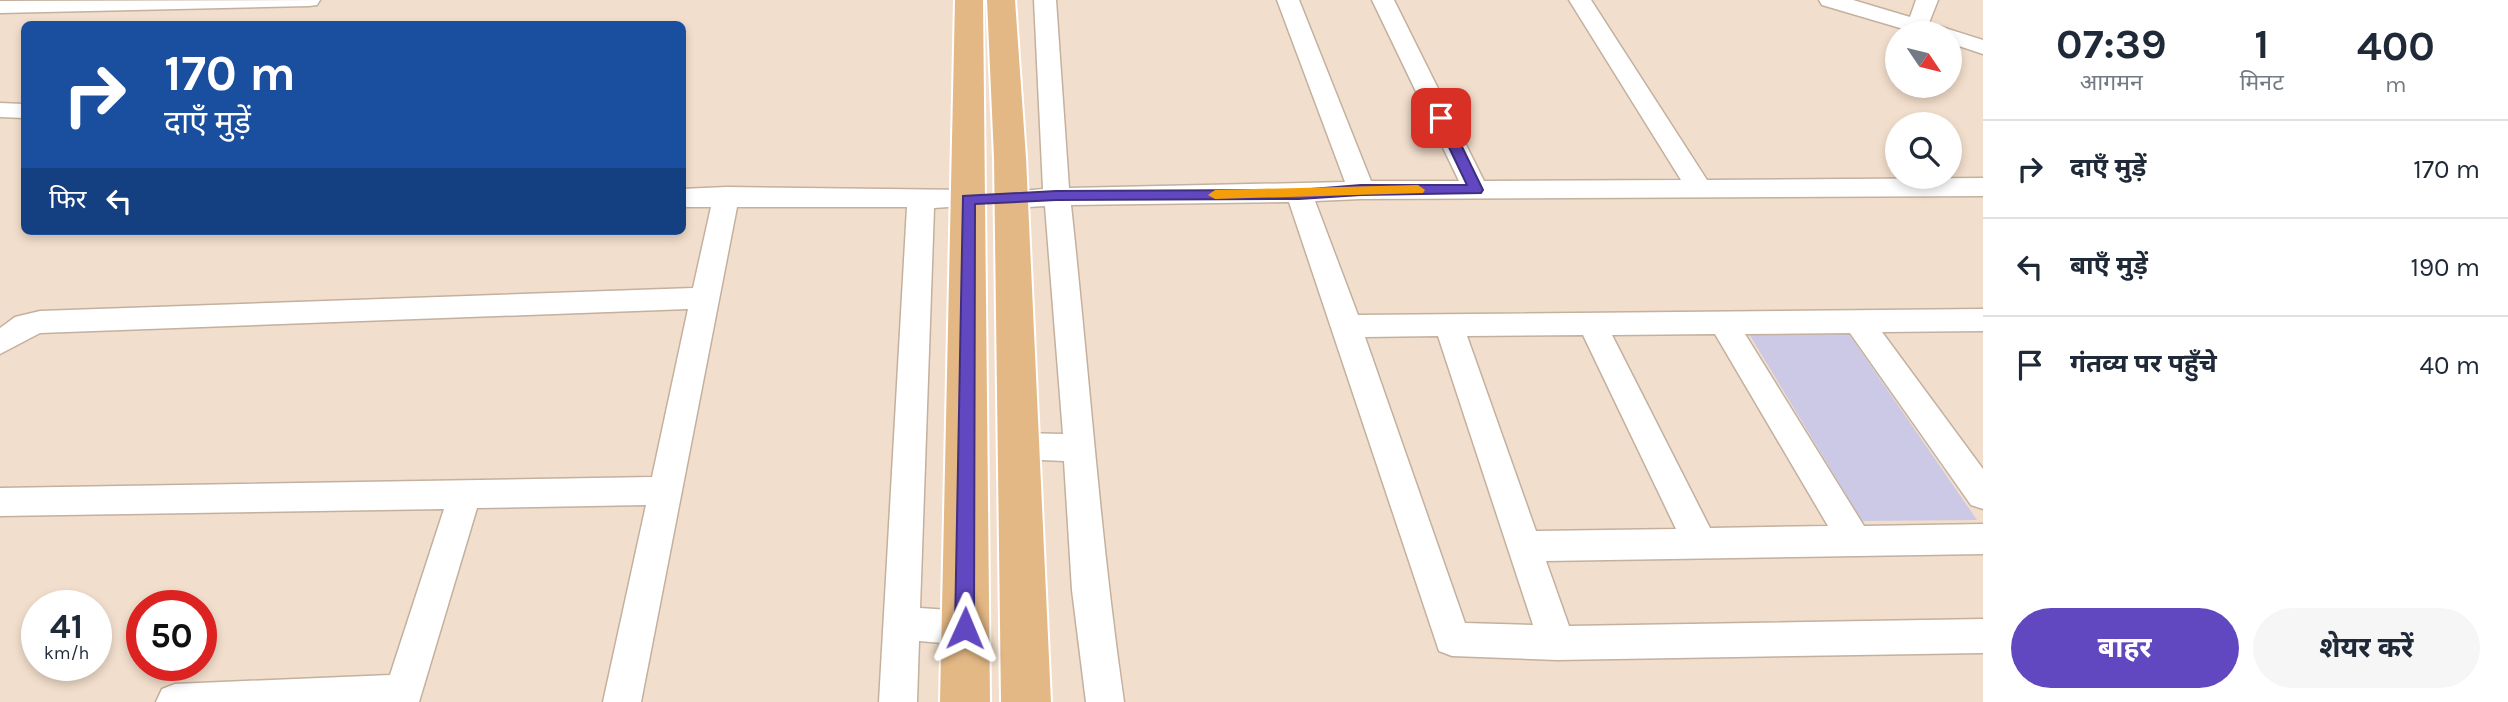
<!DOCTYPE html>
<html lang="hi">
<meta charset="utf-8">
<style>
body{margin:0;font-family:Karla,"Noto Sans Devanagari",sans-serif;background:#f6f6f7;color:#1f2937;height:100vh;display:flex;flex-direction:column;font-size:26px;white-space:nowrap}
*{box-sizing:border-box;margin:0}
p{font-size:23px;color:#747a83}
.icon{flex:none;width:38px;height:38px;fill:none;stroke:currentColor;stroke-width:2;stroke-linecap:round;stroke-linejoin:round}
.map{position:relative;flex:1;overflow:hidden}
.sheet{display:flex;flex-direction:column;background:#fff;width:525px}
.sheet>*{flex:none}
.top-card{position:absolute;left:21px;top:21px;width:665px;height:214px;border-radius:10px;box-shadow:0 4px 10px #0003;background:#1a4fa0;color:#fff;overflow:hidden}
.needle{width:46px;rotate:125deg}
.buttons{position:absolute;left:1885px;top:21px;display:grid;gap:14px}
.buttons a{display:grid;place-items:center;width:77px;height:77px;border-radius:50%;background:#fff;box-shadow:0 4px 10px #0003;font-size:35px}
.speed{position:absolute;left:21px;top:590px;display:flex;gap:14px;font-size:35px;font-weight:700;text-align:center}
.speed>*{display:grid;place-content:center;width:91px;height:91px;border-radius:50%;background:#fff;box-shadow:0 4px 10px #0003;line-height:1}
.speed small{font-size:18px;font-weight:400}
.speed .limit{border:10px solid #d22;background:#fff;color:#111}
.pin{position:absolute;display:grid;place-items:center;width:60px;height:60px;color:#fff;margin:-30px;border-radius:14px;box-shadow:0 4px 10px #0006}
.me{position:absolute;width:77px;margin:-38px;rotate:1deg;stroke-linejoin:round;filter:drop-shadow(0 0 5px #0008)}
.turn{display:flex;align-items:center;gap:24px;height:147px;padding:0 28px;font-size:32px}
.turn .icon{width:91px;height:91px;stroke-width:2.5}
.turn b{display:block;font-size:49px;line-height:60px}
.then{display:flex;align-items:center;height:66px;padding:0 28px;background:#0003;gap:14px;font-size:26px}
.eta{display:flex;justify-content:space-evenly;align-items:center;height:119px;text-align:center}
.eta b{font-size:42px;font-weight:700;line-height:49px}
.primary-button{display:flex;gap:14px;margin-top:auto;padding:14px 28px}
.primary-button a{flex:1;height:80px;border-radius:42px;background:#6248c0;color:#fff;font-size:28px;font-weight:700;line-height:80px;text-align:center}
.primary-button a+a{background:#f6f6f7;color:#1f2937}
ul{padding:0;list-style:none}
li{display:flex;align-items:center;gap:21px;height:98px;padding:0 28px;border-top:2px solid #e0e1e3}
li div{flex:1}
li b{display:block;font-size:26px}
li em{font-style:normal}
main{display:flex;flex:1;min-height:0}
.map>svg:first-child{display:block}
</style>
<main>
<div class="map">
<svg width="1983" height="702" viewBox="0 0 1983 702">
<rect width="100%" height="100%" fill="#f2decc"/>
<polygon fill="#cbc9e5" points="1749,334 1849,334 1977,520 1862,521"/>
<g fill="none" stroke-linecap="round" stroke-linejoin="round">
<g stroke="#c3b09e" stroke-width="3">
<g id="minor">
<polygon points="320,0 317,5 309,6 0,13 0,1"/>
<path d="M1034,0h22l13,188 276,-6 -68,-182h22l72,181h88l-87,-181h22l90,181 197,-1 -112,-180h22l116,180 276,-2v18l-622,3 -46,2 43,114 625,-6v22l-101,1 101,137v40l-12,-4 -121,-172 -105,1 119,192 119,-2v30l-437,7 23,65 414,-7v34l-426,7 -105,-4 -13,-5 -150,-449 -218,3c18,166 29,332 53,497h-38l-14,-112 -8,-129 -45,-2 -11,-4 -5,-9 5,-9 11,-4 44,1 -18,-228 -35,2 -9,-3 -4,-6 4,-6 42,-4zM1715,334l113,192 -118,2 -98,-193zM1583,335l93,194 -140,2 -69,-195zM1438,336l95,289 -68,-2 -100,-286z"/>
<polygon points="1819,0 1853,0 1910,17 1916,0 1938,0 1929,23 1983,40 1983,54 1950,43 1950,33 1917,33 1822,5"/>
<polygon points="0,103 24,104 24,118 0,117"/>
<polygon points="726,187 968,190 977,193 981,199 977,205 934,208 920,608 965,611 978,616 983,628 978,640 965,645 919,641 917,702 879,702 907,207 737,207 641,702 603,702 646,505 477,508 419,702 156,702 162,689 175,684 390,675 444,509 0,516 0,488 652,477 688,309 40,333 0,354 0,328 15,317 40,311 693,288 711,207 682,207 682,189"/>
</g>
</g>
<g stroke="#fff" stroke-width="4">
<g id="major">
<polygon points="955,0 983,0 990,702 940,702"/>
<polygon points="987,0 1015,0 1026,158 1051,702 1001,702 994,158"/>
</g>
</g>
<use href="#minor" fill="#fff" fill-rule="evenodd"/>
<use href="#major" fill="#e4b885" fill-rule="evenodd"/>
</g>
<polygon fill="#6248c0" stroke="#402f7d" stroke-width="2" points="1441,114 1448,118 1483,190 1481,193 1361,195 1299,199 1056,200 975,204 974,628 972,634 965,637 958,634 955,628 963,196 1056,191 1299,190 1361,185 1467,185 1435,118"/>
<polygon fill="#f59e0b" points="1418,185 1425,190 1423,193 1215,199 1208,195 1215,190"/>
</svg>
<div class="buttons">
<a><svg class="needle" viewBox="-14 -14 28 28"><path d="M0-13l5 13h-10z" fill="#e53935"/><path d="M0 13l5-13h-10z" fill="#747a83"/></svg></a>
<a><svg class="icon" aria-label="search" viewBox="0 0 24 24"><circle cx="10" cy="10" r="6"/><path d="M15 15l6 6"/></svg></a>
</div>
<div class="speed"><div>41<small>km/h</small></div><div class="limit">50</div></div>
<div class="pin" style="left:1441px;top:118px;background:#d93025"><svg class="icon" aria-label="arrive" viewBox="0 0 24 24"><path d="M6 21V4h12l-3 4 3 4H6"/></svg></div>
<svg class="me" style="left:965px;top:628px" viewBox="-20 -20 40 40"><path d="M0-17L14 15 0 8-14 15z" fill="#6248c0" stroke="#fff" stroke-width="4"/></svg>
<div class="top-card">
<div class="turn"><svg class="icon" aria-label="right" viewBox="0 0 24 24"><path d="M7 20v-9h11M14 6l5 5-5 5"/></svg><div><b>170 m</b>दाएँ मुड़ें</div></div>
<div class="then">फिर<svg class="icon" aria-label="left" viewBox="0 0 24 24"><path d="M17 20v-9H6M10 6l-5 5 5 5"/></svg></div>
</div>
</div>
<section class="sheet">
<div class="eta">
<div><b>07:39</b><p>आगमन</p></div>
<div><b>1</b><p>मिनट</p></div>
<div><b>400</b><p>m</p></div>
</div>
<ul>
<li><svg class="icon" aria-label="right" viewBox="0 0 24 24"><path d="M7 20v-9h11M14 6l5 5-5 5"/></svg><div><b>दाएँ मुड़ें</b></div><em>170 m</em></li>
<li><svg class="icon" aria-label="left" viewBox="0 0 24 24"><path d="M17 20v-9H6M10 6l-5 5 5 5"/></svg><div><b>बाएँ मुड़ें</b></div><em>190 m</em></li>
<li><svg class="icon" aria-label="arrive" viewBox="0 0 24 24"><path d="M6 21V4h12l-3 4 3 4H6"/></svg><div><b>गंतव्य पर पहुँचे</b></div><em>40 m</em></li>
</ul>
<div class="primary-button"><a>बाहर</a><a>शेयर करें</a></div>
</section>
</main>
